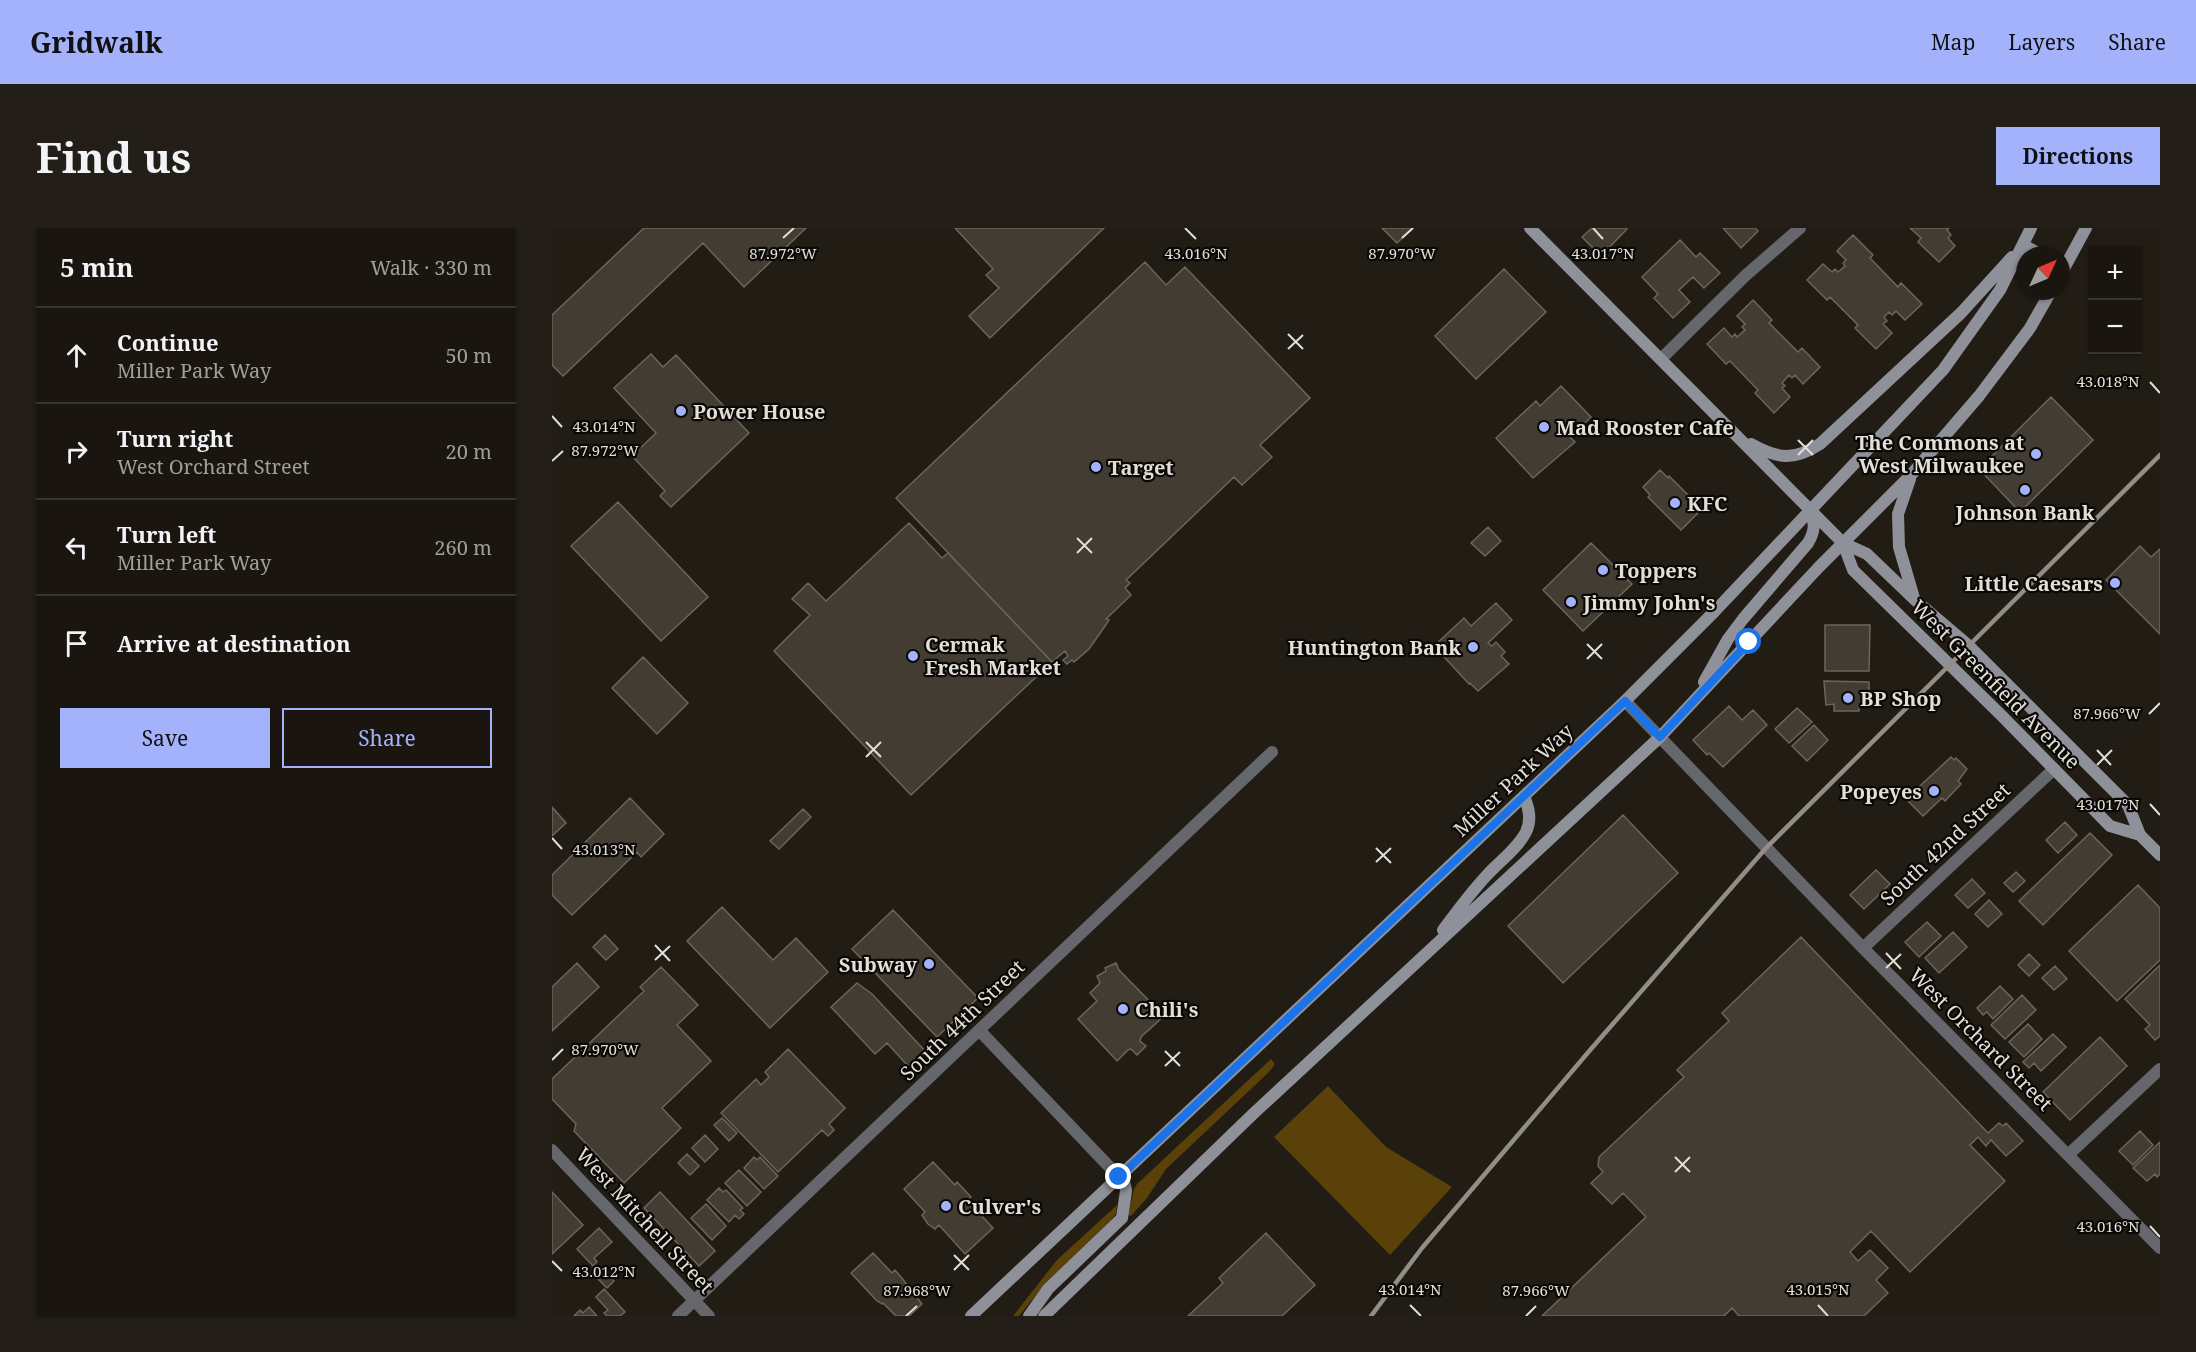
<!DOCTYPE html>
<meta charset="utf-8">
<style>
body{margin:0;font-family:"Noto Serif",serif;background:#231f18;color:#f1f3f6}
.controls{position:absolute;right:18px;top:18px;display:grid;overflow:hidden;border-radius:0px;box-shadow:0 2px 4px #0004}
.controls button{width:54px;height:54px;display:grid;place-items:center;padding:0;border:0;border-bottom:2px solid #38352f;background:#1a160f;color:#f1f3f6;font:30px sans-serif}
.compass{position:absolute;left:1464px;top:18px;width:54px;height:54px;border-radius:50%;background:#1a160f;box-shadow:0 2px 4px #0004;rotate:46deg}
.stop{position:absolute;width:18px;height:18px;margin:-14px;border:4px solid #1a73e8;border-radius:50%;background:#fff}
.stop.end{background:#1a73e8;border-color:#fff;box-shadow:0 2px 6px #0008}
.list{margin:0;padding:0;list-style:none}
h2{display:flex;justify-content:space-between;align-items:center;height:78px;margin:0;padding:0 24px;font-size:26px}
h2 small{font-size:20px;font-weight:400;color:#9f9f9e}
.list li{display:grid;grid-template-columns:39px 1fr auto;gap:18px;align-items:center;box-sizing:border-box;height:96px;padding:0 24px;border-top:2px solid #38352f}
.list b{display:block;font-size:22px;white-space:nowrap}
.list p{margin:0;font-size:20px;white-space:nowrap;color:#9f9f9e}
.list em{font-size:20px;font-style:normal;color:#9f9f9e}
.actions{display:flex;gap:12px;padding:18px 24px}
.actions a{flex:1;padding:14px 0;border:2px solid #a4b2fc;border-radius:0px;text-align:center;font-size:21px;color:#a4b2fc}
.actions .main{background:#a4b2fc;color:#111}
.icon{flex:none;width:33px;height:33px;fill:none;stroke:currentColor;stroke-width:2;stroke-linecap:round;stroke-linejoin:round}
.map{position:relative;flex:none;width:1608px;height:1088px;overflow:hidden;border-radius:0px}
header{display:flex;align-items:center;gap:36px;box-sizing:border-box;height:84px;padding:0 30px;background:#a4b2fc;color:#111}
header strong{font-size:28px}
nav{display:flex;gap:33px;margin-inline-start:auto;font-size:21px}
.intro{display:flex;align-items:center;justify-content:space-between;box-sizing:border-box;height:144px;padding:0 36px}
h1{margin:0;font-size:42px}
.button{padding:15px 27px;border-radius:0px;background:#a4b2fc;color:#111;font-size:21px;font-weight:700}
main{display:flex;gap:36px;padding:0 36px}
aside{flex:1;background:#1a160f;border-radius:0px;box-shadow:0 2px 4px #0004}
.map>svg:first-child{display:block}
.green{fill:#5a410a}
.building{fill:#423c32;stroke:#6c655a;stroke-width:1.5}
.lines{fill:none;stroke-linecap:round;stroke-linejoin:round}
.minor{stroke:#66676c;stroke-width:12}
.tertiary{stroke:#66676c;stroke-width:12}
.secondary{stroke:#8f919a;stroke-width:12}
.rail{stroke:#928e86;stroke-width:4.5}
.route{stroke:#1a73e8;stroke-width:8}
.ticks{fill:none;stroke:#e2ded8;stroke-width:2}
.poi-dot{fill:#a4b2fc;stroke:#0a0805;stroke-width:2}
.labels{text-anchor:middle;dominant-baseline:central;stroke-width:4.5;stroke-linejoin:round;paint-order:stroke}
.poi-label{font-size:20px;font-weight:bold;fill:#e2ded8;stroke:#0a0805;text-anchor:start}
.street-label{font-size:20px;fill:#e2ded8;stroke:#0a0805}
.ticks-label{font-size:15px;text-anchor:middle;fill:#e2ded8;stroke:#0a0805;stroke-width:4.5;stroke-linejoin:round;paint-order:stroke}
</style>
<header>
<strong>Gridwalk</strong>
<nav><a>Map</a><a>Layers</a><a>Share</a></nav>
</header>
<div class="intro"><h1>Find us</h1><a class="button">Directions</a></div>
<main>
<aside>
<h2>5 min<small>Walk · 330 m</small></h2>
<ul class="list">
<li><svg class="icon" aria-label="ahead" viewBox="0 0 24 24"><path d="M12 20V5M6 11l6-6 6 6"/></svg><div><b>Continue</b><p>Miller Park Way</p></div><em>50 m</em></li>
<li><svg class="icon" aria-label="right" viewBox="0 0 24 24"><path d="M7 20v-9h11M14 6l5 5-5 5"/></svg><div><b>Turn right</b><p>West Orchard Street</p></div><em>20 m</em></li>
<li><svg class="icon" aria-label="left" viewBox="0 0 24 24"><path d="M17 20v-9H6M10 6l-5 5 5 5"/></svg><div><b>Turn left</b><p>Miller Park Way</p></div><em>260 m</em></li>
<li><svg class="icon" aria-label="arrive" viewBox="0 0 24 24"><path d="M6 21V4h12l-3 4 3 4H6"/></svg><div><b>Arrive at destination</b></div></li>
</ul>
<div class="actions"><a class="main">Save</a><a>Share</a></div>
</aside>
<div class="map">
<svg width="1608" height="1088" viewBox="0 0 1608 1088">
<rect width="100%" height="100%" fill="#221d14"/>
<path class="green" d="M 719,831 L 723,836 L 717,844 L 614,941 L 595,970 L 579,988 L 576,987 L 582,961 L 585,956 Z
M 776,858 L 834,919 L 900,959 L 838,1027 L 722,909 Z
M 565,977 L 564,986 L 559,992 L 493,1056 L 467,1088 L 461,1088 L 505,1032 Z"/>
<path class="building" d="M 92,0 L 254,0 L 192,59 L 151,15 L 11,148 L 0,137 L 0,87 Z
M 403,0 L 552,0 L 438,110 L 417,88 L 447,60 L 434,47 L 441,41 Z
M 830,0 L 861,0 L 845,15 Z
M 1040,0 L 1074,0 L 1075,1 L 1049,28 L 1030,9 Z
M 1171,0 L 1203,0 L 1206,3 L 1189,20 Z
M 1358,0 L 1397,0 L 1395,2 L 1399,7 L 1396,10 L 1403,18 L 1387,34 L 1366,14 L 1369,10 Z
M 1301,7 L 1321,27 L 1318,30 L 1346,59 L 1349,55 L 1370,76 L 1353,92 L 1344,83 L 1340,87 L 1337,84 L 1332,89 L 1335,93 L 1331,96 L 1340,105 L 1324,121 L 1303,100 L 1306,97 L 1278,69 L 1275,72 L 1255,52 L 1271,36 L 1280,44 L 1283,41 L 1286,44 L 1293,38 L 1291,35 L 1294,32 L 1285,23 Z
M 1128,12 L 1144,29 L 1148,25 L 1168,45 L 1152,60 L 1141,49 L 1127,62 L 1138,74 L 1121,90 L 1102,70 L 1106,66 L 1090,49 Z
M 593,34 L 614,57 L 633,39 L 758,170 L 708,217 L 720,229 L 690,257 L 682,249 L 574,352 L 578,355 L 573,360 L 579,367 L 554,391 L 557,392 L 553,398 L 537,421 L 522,434 L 520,432 L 515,436 L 511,432 L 516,428 L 513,423 L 500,434 L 344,270 Z
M 952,41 L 994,84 L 924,151 L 883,108 Z
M 1201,72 L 1220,92 L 1217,95 L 1246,124 L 1250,120 L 1268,139 L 1251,156 L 1243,147 L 1240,150 L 1237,147 L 1230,155 L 1233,158 L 1230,160 L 1238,169 L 1222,185 L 1203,165 L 1206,162 L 1178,133 L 1174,136 L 1155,116 L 1172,100 L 1180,109 L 1183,106 L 1185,109 L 1193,102 L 1190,99 L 1193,96 L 1185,88 Z
M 99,126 L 111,139 L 124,127 L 197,205 L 119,279 L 108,268 L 113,263 L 80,228 L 104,205 L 62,160 Z
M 1009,158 L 1039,189 L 1018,209 L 1023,214 L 981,250 L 944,210 L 984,173 L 988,178 Z
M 1499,169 L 1541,212 L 1468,284 L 1427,241 Z
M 1108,242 L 1116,250 L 1117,248 L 1150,281 L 1129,302 L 1096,269 L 1098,267 L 1091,259 Z
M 66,274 L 156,369 L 109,413 L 19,318 Z
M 357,295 L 390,330 L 396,325 L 500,434 L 359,567 L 222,423 L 258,387 L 240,371 L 256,355 L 274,373 Z
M 936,299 L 949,313 L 933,328 L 919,315 Z
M 1039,315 L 1080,356 L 1031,403 L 991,362 Z
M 1588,318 L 1599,329 L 1608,321 L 1608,406 L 1554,352 Z
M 944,375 L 960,392 L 936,415 L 940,418 L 944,414 L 953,424 L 949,428 L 957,436 L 926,463 L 918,455 L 917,456 L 882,418 L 912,390 L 919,398 Z
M 1273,397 L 1318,397 L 1317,443 L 1273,443 Z
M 91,429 L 136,475 L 105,506 L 60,460 Z
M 1272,453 L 1317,454 L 1317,477 L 1307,477 L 1307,483 L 1282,483 L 1282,476 L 1274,477 Z
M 1177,478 L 1190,492 L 1201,482 L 1215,497 L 1171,539 L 1157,525 L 1155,527 L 1141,512 Z
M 1245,480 L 1260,494 L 1237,515 L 1223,501 Z
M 1262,497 L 1276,512 L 1255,533 L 1240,518 Z
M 1399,529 L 1402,532 L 1404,530 L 1415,541 L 1406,553 L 1409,556 L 1393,573 L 1390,570 L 1371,588 L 1354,571 Z
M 78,570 L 112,606 L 89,629 L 85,624 L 20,687 L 0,667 L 0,647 Z
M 0,579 L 14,595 L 0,608 Z
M 251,581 L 259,589 L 227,621 L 218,613 Z
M 1071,587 L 1126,645 L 1011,755 L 956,698 Z
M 1513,594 L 1525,607 L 1506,625 L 1494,612 Z
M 1538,605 L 1560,627 L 1491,697 L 1467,673 Z
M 1324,642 L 1338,656 L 1312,681 L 1298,667 Z
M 1464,644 L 1473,653 L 1461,664 L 1452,655 Z
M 1420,651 L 1433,665 L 1416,680 L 1403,667 Z
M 1586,657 L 1608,680 L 1608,732 L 1565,773 L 1517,723 Z
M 1437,672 L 1450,686 L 1436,699 L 1423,686 Z
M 170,679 L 221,732 L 244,710 L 276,744 L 218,800 L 135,713 Z
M 341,682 L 426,770 L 385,809 L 300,721 Z
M 1375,694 L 1389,708 L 1367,729 L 1353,714 Z
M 1401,704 L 1415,719 L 1387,745 L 1373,730 Z
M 53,707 L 66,721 L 54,732 L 41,719 Z
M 1249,709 L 1436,905 L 1447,895 L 1451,898 L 1454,895 L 1471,913 L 1454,928 L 1439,912 L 1434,918 L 1426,909 L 1418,917 L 1453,953 L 1358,1044 L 1319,1003 L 1298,1024 L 1306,1033 L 1318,1022 L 1336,1040 L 1324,1052 L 1336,1065 L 1312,1088 L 1187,1088 L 1180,1080 L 1172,1088 L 990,1088 L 1094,989 L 1071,965 L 1060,976 L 1039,955 L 1051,944 L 1046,938 L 1047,929 L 1132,849 L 1125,842 L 1177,793 L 1170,785 Z
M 1477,726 L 1488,737 L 1477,748 L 1466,737 Z
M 25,735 L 47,759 L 0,803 L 0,759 Z
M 564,735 L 567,742 L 612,788 L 589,809 L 588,813 L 594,818 L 585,827 L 579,821 L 576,822 L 565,833 L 526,791 L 545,773 L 538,765 L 548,755 L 545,748 L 554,743 L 553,740 Z
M 1608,737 L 1608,808 L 1603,812 L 1593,801 L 1598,797 L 1573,771 Z
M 1503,738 L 1515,751 L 1502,762 L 1490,750 Z
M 109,739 L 146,777 L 125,797 L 159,833 L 110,880 L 129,900 L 72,955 L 22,903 L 24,896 L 0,871 L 0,851 L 92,763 L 88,759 Z
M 305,755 L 320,766 L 374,824 L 357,839 L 335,815 L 323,826 L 279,779 Z
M 1448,758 L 1461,771 L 1441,791 L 1435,784 L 1431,787 L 1425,780 Z
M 1470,767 L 1484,782 L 1453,811 L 1439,797 Z
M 1476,796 L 1490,811 L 1472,829 L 1457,814 Z
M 1501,806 L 1514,819 L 1489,843 L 1482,835 L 1477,840 L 1471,834 Z
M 1548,809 L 1575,838 L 1518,892 L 1491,864 Z
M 236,821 L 293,880 L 277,896 L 282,902 L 276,908 L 270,902 L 226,944 L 169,885 L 204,851 L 209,857 L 217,849 L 213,844 Z
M 170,890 L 185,905 L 177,913 L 162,897 Z
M 1588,903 L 1601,917 L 1581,937 L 1567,923 Z
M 153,907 L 166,921 L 153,934 L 140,920 Z
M 1608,914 L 1608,946 L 1605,949 L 1603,946 L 1595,953 L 1581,940 Z
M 135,926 L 147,938 L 138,947 L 126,935 Z
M 202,929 L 205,932 L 208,929 L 226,948 L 212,961 L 192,940 Z
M 381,934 L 403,957 L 405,954 L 419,969 L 415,972 L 441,1000 L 413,1026 L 387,997 L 383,1001 L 376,996 L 370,987 L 373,984 L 352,961 Z
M 187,942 L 209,964 L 195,978 L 173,955 Z
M 167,960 L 171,964 L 174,962 L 191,980 L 188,982 L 192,986 L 187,991 L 183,987 L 177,994 L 155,972 Z
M 0,964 L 31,997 L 0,1026 Z
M 108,964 L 163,1023 L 147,1038 L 92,980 Z
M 154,976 L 174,998 L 160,1012 L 139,990 Z
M 47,1000 L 60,1014 L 42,1030 L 45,1034 L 41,1038 L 25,1021 Z
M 714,1005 L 763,1057 L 730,1088 L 636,1088 L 671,1055 L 667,1050 Z
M 321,1025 L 340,1045 L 343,1042 L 349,1049 L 370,1076 L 357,1088 L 344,1088 L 331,1075 L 330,1076 L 324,1072 L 299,1045 Z
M 49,1040 L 62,1053 L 55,1060 L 42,1047 Z
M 52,1061 L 73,1084 L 68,1088 L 55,1088 L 52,1085 L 56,1082 L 44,1069 Z
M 37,1079 L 45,1088 L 22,1088 L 28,1082 L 31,1085 Z"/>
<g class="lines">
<path class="minor" d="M 1109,131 L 1193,48 L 1248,0
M 1073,473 L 1311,720 L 1608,1020
M 1311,720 L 1502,541
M 427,802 L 567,949
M 1516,927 L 1608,841
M 126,1088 L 720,524"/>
<path class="tertiary" d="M 0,922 L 157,1088"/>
<path class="secondary" d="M 978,0 L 1291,315 L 1315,326 L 1362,371 L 1416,417 L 1576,577 L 1588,607 L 1608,627
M 1471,17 L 1490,27
M 1509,46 L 1534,0
M 1199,216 C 1226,231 1242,233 1268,216 L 1409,85 L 1460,29
M 1358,251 L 1346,286 L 1347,319 L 1362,370
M 1291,315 L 1301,342 L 1450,488 L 1558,598 L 1588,607
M 1152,454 L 1176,411 L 1191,391 L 1256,315 C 1263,303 1263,296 1259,284
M 891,702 C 905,683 919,664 936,646 C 948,633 965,621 974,604 C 980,592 977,580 972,568
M 419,1088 L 1073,473 L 1163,383 L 1391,142 L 1448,62 L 1479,0
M 477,1088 L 496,1061 L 570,990 L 574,963 L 573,957 L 567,949
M 492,1088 L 701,886 L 1108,509 L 1267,339 L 1359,247 L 1427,168 L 1478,100 L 1499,63"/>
<path class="rail" d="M 819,1088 L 870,1020 L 1039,821 L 1214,620 L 1608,227"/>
</g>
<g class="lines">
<path class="route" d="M 567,949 L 1073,473 L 1108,509 L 1197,414"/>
</g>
<path class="ticks" d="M 633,0 L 644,11M 1041,0 L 1051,11M 231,10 L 242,0M 850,10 L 861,0M 736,106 L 751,121M 736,121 L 751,107M 1598,154 L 1608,165M 0,188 L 10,199M 1246,212 L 1261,227M 1246,227 L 1261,212M 0,233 L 11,223M 525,310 L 540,325M 525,325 L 540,310M 1035,416 L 1050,431M 1035,431 L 1050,416M 1597,486 L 1608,475M 314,514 L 329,529M 1545,522 L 1559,537M 314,529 L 329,514M 1545,537 L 1560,522M 1598,576 L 1608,587M 0,610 L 10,621M 824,620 L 839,635M 824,634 L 839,620M 103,717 L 118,733M 1334,725 L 1349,741M 103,732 L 118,718M 1334,740 L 1349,726M 613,823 L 628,838M 0,832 L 11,821M 613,838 L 628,824M 1123,929 L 1138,944M 1123,944 L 1138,929M 1598,998 L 1608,1009M 402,1027 L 417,1042M 0,1033 L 10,1043M 402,1042 L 417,1027M 858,1077 L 869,1088M 1266,1077 L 1276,1088M 354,1088 L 365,1078M 974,1088 L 984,1078"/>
<g class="poi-dot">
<circle cx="129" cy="183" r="6"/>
<circle cx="992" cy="199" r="6"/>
<circle cx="1484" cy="226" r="6"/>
<circle cx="544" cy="239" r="6"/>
<circle cx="1473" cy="262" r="6"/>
<circle cx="1123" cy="275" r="6"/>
<circle cx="1051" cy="342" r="6"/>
<circle cx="1563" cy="355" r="6"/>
<circle cx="1019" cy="374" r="6"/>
<circle cx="921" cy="419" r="6"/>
<circle cx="361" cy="428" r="6"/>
<circle cx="1296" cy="470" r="6"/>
<circle cx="1382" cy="563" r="6"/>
<circle cx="377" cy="736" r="6"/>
<circle cx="571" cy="781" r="6"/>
<circle cx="394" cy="978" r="6"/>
</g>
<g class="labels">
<g class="poi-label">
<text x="141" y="183">Power House</text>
<text x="1004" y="199">Mad Rooster Cafe</text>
<text x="1472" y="214" text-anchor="end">The Commons at<tspan x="1472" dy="23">West Milwaukee</tspan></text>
<text x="556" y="239">Target</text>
<text x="1135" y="275">KFC</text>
<text x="1473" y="284" text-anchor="middle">Johnson Bank</text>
<text x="1063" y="342">Toppers</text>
<text x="1551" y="355" text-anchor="end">Little Caesars</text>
<text x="1031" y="374">Jimmy John's</text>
<text x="373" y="416">Cermak<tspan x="373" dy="23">Fresh Market</tspan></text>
<text x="909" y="419" text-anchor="end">Huntington Bank</text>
<text x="1308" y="470">BP Shop</text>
<text x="1370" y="563" text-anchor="end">Popeyes</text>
<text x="365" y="736" text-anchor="end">Subway</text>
<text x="583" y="781">Chili's</text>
<text x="406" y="978">Culver's</text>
</g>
<g class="street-label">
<text transform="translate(1444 456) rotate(45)">West Greenfield Avenue</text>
<text transform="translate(961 552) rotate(-43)">Miller Park Way</text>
<text transform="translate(1393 616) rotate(-43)">South 42nd Street</text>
<text transform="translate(410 792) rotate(-44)">South 44th Street</text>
<text transform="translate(1429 811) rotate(45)">West Orchard Street</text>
<text transform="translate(93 992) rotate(47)">West Mitchell Street</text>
</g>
</g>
<g class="ticks-label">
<text x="231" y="31">87.972°W</text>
<text x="850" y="31">87.970°W</text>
<text x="644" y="31">43.016°N</text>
<text x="1051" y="31">43.017°N</text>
<text x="1556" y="159">43.018°N</text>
<text x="52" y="204">43.014°N</text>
<text x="53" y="228">87.972°W</text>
<text x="1555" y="491">87.966°W</text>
<text x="1556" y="582">43.017°N</text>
<text x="52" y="627">43.013°N</text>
<text x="53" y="827">87.970°W</text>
<text x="1556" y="1004">43.016°N</text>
<text x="52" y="1049">43.012°N</text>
<text x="858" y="1067">43.014°N</text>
<text x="1266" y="1067">43.015°N</text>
<text x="365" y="1068">87.968°W</text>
<text x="984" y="1068">87.966°W</text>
</g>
</svg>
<div class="controls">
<button>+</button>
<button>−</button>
</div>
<svg class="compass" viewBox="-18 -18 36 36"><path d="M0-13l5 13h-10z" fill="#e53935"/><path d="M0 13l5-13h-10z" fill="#9f9f9e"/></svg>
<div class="stop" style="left:1197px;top:414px"></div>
<div class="stop end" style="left:567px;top:949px"></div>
</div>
</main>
